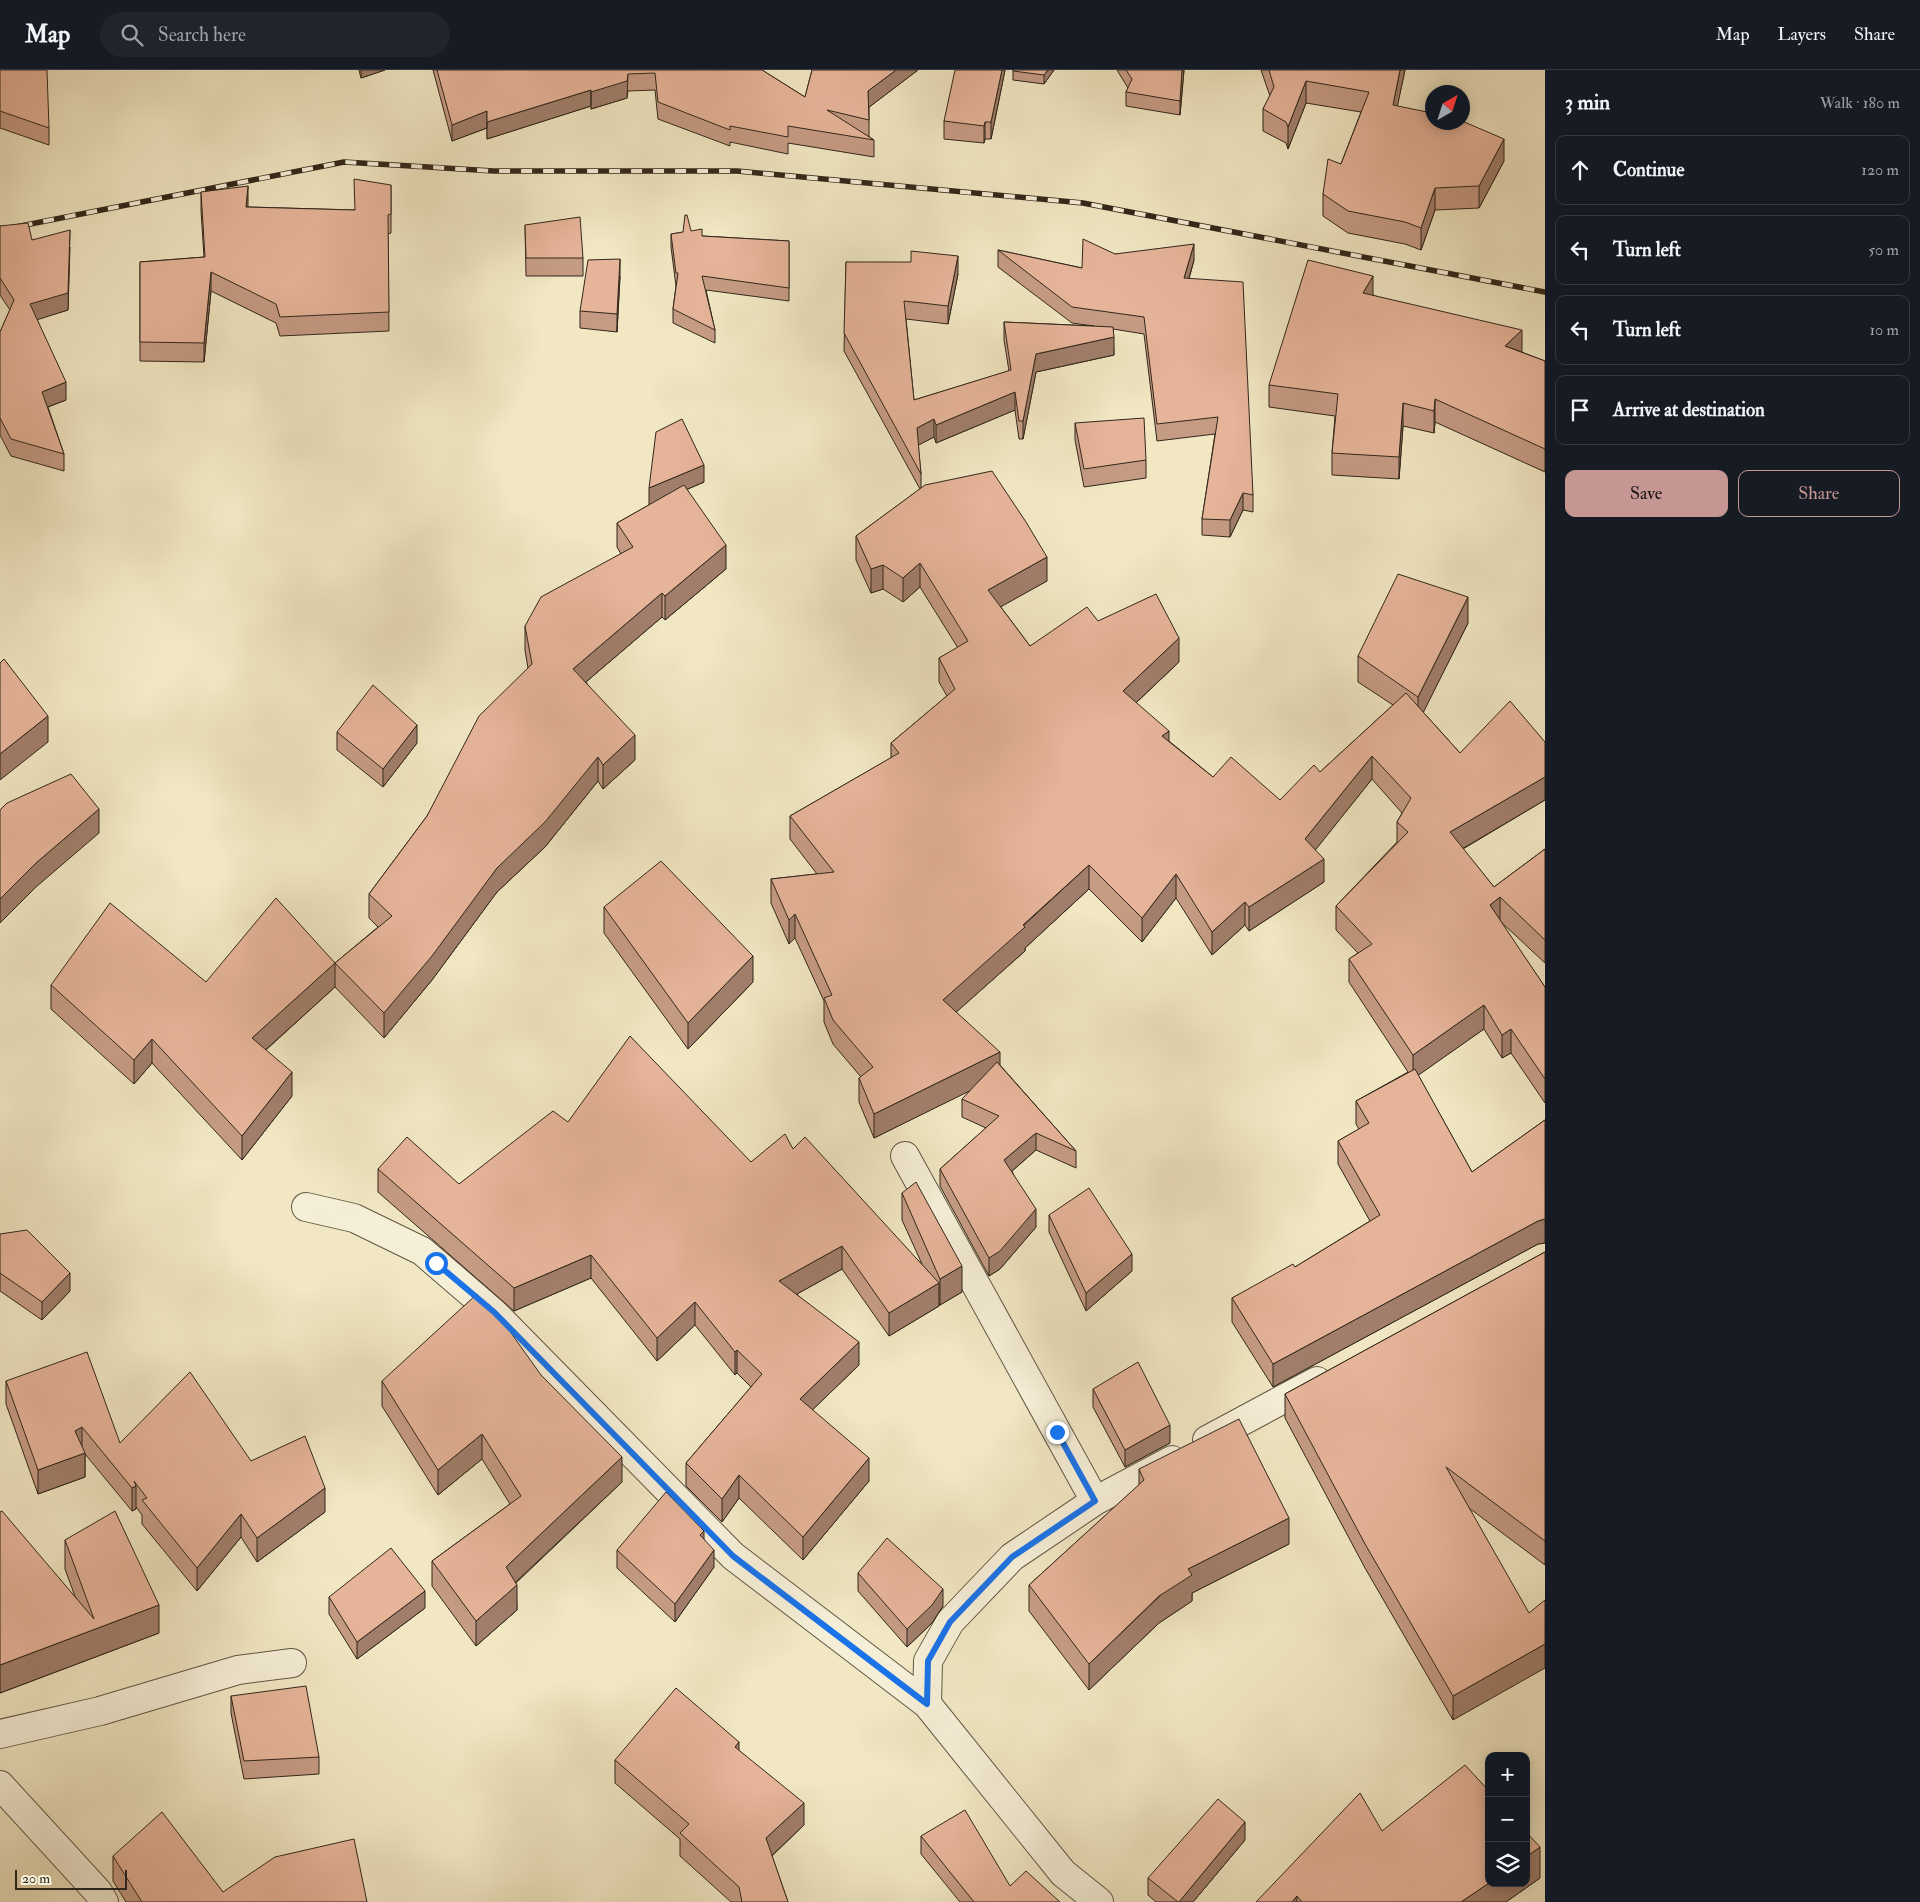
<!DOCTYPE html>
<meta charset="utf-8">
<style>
body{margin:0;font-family:"IM FELL Double Pica",serif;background:#20242c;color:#f1f3f6}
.controls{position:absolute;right:15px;bottom:15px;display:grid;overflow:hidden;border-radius:10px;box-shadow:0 2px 12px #0003}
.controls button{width:45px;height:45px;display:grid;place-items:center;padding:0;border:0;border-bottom:1px solid #363941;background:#171b24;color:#f1f3f6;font:25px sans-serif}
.compass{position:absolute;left:1425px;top:15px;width:45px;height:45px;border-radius:50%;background:#171b24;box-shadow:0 2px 12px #0003;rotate:39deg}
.scale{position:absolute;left:15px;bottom:12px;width:112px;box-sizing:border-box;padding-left:5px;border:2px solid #31271a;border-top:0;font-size:14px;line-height:18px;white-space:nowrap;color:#31271a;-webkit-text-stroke:4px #f6efd8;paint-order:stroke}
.stop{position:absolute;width:15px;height:15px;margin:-11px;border:4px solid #1a73e8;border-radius:50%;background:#fff}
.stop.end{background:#1a73e8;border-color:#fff;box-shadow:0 1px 5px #0008}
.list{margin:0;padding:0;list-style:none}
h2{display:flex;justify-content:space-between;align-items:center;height:65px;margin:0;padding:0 20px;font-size:21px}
h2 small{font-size:16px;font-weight:400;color:#9ea1a6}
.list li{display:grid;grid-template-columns:32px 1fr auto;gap:15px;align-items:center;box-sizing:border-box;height:70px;margin:0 10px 10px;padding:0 10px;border:1px solid #363941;border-radius:10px}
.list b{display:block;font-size:19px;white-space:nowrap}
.list em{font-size:16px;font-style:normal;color:#9ea1a6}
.actions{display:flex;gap:10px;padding:15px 20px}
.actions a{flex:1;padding:11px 0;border:1px solid #c59692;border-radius:10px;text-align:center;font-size:18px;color:#c59692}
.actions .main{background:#c59692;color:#111}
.icon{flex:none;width:28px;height:28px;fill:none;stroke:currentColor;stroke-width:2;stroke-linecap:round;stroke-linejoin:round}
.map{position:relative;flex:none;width:1545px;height:1832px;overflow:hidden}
header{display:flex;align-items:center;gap:30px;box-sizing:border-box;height:70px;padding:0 25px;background:#171b24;border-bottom:1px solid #363941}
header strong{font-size:24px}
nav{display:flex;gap:28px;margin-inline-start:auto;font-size:18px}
.search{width:350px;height:45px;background:#20242c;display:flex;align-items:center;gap:12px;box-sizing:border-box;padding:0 18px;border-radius:28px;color:#9ea1a6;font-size:19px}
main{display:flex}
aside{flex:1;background:#171b24}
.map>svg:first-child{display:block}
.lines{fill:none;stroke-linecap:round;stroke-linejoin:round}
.street-casing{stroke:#615744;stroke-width:30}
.street{stroke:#f6efd8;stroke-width:28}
.rail-casing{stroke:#31271a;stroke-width:5.5}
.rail{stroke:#f6efd8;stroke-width:4;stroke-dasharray:11;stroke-linecap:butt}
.wall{fill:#c69b84;stroke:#31271a}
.shaded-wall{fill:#a17e6b;stroke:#31271a}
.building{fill:#e6b499;stroke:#31271a}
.route{stroke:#1a73e8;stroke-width:6}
</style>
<header>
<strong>Map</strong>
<div class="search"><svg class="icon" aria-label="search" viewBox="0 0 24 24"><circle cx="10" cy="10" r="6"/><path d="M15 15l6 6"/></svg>Search here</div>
<nav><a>Map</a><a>Layers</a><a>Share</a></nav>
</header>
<main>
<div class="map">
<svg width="1545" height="1832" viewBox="0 0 1545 1832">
<rect width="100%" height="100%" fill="#f1e7c3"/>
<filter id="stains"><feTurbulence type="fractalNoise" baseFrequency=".004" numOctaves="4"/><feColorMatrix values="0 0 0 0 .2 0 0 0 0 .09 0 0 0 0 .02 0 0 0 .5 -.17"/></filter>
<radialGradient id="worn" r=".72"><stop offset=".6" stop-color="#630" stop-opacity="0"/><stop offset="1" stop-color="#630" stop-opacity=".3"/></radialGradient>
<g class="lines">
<defs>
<path id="street" d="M 905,1086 L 1095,1431
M 306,1137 L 354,1148 L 422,1181 L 494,1243 L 733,1486 L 927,1634
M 1207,1370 L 1317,1311
M 0,1664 L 100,1641 L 238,1600 L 292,1593
M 0,1715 L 98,1822 L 104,1832
M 1099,1832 L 1063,1803 L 927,1634 L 928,1591 L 950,1552 L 1012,1487 L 1095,1431 L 1172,1390"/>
</defs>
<use href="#street" class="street-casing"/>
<use href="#street" class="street"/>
<defs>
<path id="rail" d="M 0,160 L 344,92 L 494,101 L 737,101 L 1083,133 L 1545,222"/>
</defs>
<use href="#rail" class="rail-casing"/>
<use href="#rail" class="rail"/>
</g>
<path class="wall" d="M 0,0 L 49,58 L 49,75 L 0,58 Z
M 359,0 L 385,0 L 361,8 Z
M 433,0 L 762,0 L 805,27 L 812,0 L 918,0 L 869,37 L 869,67 L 868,66 L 874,70 L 874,87 L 788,73 L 788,84 L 730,72 L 730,76 L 658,49 L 655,20 L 628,21 L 627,28 L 591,39 L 591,36 L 487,69 L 487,58 L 452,71 Z
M 1005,0 L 991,69 L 985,69 L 984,73 L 944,69 L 944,51 Z
M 1013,0 L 1054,0 L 1044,14 L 1013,10 Z
M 1117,0 L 1184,0 L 1180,45 L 1126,36 L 1126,22 L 1128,18 Z
M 1261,0 L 1405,0 L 1397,36 L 1504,91 L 1479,138 L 1435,140 L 1421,180 L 1405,174 L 1348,163 L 1323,146 L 1323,124 L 1341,94 L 1361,42 L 1306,33 L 1288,79 L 1286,73 L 1263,61 L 1263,39 L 1270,26 Z
M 391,115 L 391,163 L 388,164 L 389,261 L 280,266 L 276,253 L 211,221 L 204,292 L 140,291 L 140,192 L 204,187 L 201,141 L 201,122 L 248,137 L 355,140 Z
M 525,155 L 583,188 L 583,206 L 526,206 Z
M 0,156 L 32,170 L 70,177 L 68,240 L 37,249 L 66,330 L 48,337 L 64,384 L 64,401 L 11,386 L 0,365 L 0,262 L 10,240 L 0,225 Z
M 691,161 L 702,166 L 789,171 L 789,231 L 706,220 L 715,260 L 715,273 L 673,253 L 673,239 L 676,216 L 671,177 L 671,164 Z
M 998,180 L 1082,198 L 1115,184 L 1194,190 L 1189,209 L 1253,425 L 1253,442 L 1243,440 L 1230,467 L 1202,465 L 1202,449 L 1215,364 L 1157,371 L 1144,264 L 1113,259 L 1114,285 L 1036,302 L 1023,369 L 1019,369 L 1015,340 L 936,373 L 934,367 L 918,375 L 921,404 L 921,418 L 1047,511 L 1000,536 L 1030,576 L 1098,551 L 1179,592 L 1136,633 L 1169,671 L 1213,707 L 1280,730 L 1320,702 L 1393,635 L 1358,612 L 1358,586 L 1468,553 L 1423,642 L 1460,683 L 1545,672 L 1545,730 L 1463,779 L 1494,817 L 1545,779 L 1545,893 L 1500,851 L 1545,917 L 1545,1033 L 1511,983 L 1502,988 L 1484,959 L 1418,1005 L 1472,1102 L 1545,1050 L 1545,1173 L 1538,1174 L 1273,1317 L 1232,1252 L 1232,1228 L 1295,1197 L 1370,1151 L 1338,1094 L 1338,1071 L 1359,1059 L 1356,1054 L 1356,1031 L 1408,1002 L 1349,912 L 1349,889 L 1358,883 L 1336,860 L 1336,836 L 1397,772 L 1397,752 L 1402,743 L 1372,709 L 1315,780 L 1324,812 L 1249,861 L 1245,855 L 1212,885 L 1176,828 L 1142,872 L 1089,819 L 1025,878 L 1025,881 L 956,942 L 1000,995 L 1076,1081 L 1076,1098 L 1036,1080 L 1012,1101 L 1036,1157 L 1000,1199 L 989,1206 L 940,1116 L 940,1099 L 986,1058 L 962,1047 L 962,1029 L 972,1019 L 874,1068 L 859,1032 L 859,1008 L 861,1007 L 833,974 L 824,952 L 824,931 L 795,868 L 789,874 L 771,833 L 771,809 L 817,804 L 790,769 L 790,746 L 891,688 L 891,673 L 947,626 L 939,612 L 939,588 L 958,578 L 920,517 L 903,532 L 883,519 L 871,523 L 856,490 L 856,466 L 920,419 L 844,281 L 846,192 L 958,204 L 948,254 L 906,249 L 914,330 L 1009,301 L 1004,270 L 1004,252 L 1094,256 L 1072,253 L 998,197 Z
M 620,206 L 617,262 L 580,258 L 580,241 Z
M 1373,225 L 1545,291 L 1545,402 L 1435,352 L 1434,363 L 1403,356 L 1399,409 L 1332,405 L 1332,383 L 1335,346 L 1269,337 L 1269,315 Z
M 1075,353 L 1146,390 L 1146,408 L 1084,417 L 1075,370 Z
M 704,412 L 687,419 L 726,499 L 665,550 L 662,547 L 586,612 L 635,690 L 603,719 L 598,711 L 545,777 L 497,822 L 432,910 L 384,968 L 335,917 L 266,980 L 292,1026 L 242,1090 L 152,993 L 134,1014 L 51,939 L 51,915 L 206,912 L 335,893 L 378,857 L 369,848 L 369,824 L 427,746 L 528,598 L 525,580 L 525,556 L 621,484 L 617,477 L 617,453 L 649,435 Z
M 337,662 L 417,673 L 383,717 L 337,680 Z
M 604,837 L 753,912 L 688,979 L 604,863 Z
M 568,1052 L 751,1092 L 793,1079 L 922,1194 L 902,1150 L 902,1123 L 962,1222 L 940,1235 L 939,1233 L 939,1236 L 889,1266 L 842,1199 L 797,1224 L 859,1295 L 812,1340 L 869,1411 L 803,1490 L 739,1428 L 722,1452 L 686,1416 L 686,1393 L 751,1317 L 737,1303 L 735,1305 L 695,1255 L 657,1291 L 591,1208 L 514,1241 L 378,1122 L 378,1099 L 459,1114 Z
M 1049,1145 L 1132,1201 L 1086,1241 L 1049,1162 Z
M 0,1164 L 70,1221 L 42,1250 L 0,1221 Z
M 1545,1182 L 1545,1495 L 1469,1438 L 1453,1650 L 1365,1498 L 1285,1348 L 1285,1324 Z
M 541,1305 L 622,1412 L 516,1513 L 517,1540 L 476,1576 L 432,1516 L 432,1491 L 510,1434 L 482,1389 L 438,1425 L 382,1336 L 382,1311 Z
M 6,1311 L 120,1373 L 251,1391 L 325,1442 L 257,1492 L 241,1467 L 197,1521 L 142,1454 L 142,1445 L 136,1437 L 136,1439 L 132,1441 L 85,1384 L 85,1407 L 38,1424 L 6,1334 Z
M 1093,1319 L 1170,1373 L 1125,1397 L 1093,1337 Z
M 1139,1399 L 1289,1474 L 1192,1523 L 1192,1531 L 1159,1553 L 1089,1620 L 1029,1541 L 1029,1515 L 1139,1415 Z
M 0,1442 L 76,1529 L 65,1499 L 65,1470 L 159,1563 L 0,1623 Z
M 704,1469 L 714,1497 L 675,1552 L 617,1498 L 617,1480 Z
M 858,1503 L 943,1536 L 932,1553 L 907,1577 L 858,1521 Z
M 329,1527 L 425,1538 L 357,1589 L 329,1544 Z
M 231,1626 L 319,1687 L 319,1704 L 244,1709 L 231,1643 Z
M 739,1680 L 804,1755 L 772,1786 L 788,1832 L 731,1832 L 680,1786 L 680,1769 L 615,1713 L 615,1690 Z
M 1382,1761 L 1540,1808 L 1506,1832 L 1256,1832 Z
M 921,1766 L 1010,1816 L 1060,1832 L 960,1832 L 921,1784 Z
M 1245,1770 L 1193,1832 L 1156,1832 L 1148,1825 L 1148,1808 Z
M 113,1786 L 223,1822 L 367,1832 L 126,1832 L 113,1811 Z"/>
<path class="shaded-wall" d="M 361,0 L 385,0 L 361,8 Z
M 896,0 L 918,0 L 868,38 L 868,21 Z
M 1002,0 L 1005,0 L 991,69 L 991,52 Z
M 1048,0 L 1054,0 L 1044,14 L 1044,5 Z
M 1182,0 L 1184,0 L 1180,45 L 1180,31 Z
M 1400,0 L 1405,0 L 1393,57 L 1393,35 Z
M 628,4 L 627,28 L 591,39 L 591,22 Z
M 1306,11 L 1306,33 L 1288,79 L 1288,57 Z
M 591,20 L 591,36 L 487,69 L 487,52 Z
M 487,41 L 487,58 L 452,71 L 452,55 Z
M 985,52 L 985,69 L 984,73 L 984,56 Z
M 1504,69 L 1504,91 L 1479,138 L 1479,116 Z
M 248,116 L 248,135 L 246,155 L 246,137 Z
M 1435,118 L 1435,140 L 1421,180 L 1421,158 Z
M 70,160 L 68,240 L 30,252 L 30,234 Z
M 1194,174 L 1194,190 L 1184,225 L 1184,208 Z
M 958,186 L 958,204 L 948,254 L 948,236 Z
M 620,189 L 620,206 L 617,262 L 617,244 Z
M 211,202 L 211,221 L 204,292 L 204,273 Z
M 1373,206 L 1373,228 L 1363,223 Z
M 1522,260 L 1522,282 L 1505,276 Z
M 1114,267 L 1114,285 L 1036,302 L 1023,369 L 1023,351 L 1036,284 Z
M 66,312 L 66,330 L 42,339 L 42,322 Z
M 1015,322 L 1015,340 L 936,373 L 936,355 Z
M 1435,329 L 1435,352 L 1434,363 L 1434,341 Z
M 1403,333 L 1403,356 L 1399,409 L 1399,387 Z
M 934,349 L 934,367 L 917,376 L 917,358 Z
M 704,395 L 704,412 L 649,436 L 649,418 Z
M 1243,423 L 1243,440 L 1230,467 L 1230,450 Z
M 726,475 L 726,499 L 665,550 L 665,526 Z
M 1047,487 L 1047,511 L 988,544 L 988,520 Z
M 920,493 L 920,517 L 903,532 L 903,508 Z
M 883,495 L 883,519 L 871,523 L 871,499 Z
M 662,523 L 662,547 L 573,623 L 573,599 Z
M 1468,527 L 1468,553 L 1418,653 L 1418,627 Z
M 1179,568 L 1179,592 L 1123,645 L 1123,621 Z
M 48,646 L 48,672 L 0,710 L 0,684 Z
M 417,655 L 417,673 L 383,717 L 383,699 Z
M 1169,661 L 1169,684 L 1162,666 Z
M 635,665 L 635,690 L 603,719 L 603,695 Z
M 1372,686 L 1372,709 L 1305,793 L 1305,769 Z
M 598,687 L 598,711 L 545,777 L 497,822 L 432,910 L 384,968 L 384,943 L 497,798 Z
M 1545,707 L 1545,730 L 1450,786 L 1450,762 Z
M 99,739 L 99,763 L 36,817 L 0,853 L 0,829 L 36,793 Z
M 1324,789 L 1324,812 L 1249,861 L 1249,837 Z
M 1089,795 L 1089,819 L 1025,878 L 1025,881 L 943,954 L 943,930 Z
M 1176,804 L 1176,828 L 1142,872 L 1142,848 Z
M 1500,827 L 1500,851 L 1490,835 Z
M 1245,832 L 1245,855 L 1212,885 L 1212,862 Z
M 795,844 L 795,868 L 789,874 L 789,850 Z
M 753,886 L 753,912 L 688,979 L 688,953 Z
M 335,893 L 335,917 L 252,992 L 252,968 Z
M 1484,935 L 1484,959 L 1413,1009 L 1413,985 Z
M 1511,959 L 1511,983 L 1502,988 L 1502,965 Z
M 152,969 L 152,993 L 134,1014 L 134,990 Z
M 1000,982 L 1000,1006 L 874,1068 L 874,1044 Z
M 292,1002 L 292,1026 L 242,1090 L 242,1066 Z
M 1036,1063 L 1036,1080 L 1004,1108 L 1004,1090 Z
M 1036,1139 L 1036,1157 L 1000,1199 L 989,1206 L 989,1188 Z
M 1545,1149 L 1545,1173 L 1538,1174 L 1273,1317 L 1273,1294 L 1538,1151 Z
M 842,1176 L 842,1199 L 779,1234 L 779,1211 Z
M 1132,1184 L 1132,1201 L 1086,1241 L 1086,1223 Z
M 591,1185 L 591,1208 L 514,1241 L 514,1218 Z
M 962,1196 L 962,1222 L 940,1235 L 940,1209 Z
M 70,1203 L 70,1221 L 42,1250 L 42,1232 Z
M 939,1213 L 939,1236 L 889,1266 L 889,1243 Z
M 695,1232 L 695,1255 L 657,1291 L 657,1268 Z
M 859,1272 L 859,1295 L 800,1352 L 800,1329 Z
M 737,1280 L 737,1303 L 735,1305 L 735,1282 Z
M 1170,1355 L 1170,1373 L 1125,1397 L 1125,1380 Z
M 82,1357 L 82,1380 L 75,1361 Z
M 482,1364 L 482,1389 L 438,1425 L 438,1400 Z
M 85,1383 L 85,1407 L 38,1424 L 38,1400 Z
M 622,1387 L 622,1412 L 506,1521 L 506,1497 Z
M 869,1388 L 869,1411 L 803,1490 L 803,1467 Z
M 739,1405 L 739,1428 L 722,1452 L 722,1429 Z
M 136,1416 L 136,1439 L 132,1441 L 132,1418 Z
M 325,1418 L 325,1442 L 257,1492 L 257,1468 Z
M 241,1444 L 241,1467 L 197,1521 L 197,1498 Z
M 1289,1448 L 1289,1474 L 1192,1523 L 1192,1531 L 1159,1553 L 1089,1620 L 1089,1594 L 1188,1499 Z
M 704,1461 L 704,1478 L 700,1465 Z
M 714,1480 L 714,1497 L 675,1552 L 675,1534 Z
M 517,1515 L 517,1540 L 476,1576 L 476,1551 Z
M 943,1519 L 943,1536 L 932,1553 L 907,1577 L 907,1559 Z
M 425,1521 L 425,1538 L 357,1589 L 357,1572 Z
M 159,1535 L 159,1563 L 0,1623 L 0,1595 Z
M 1545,1574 L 1545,1598 L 1453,1650 L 1453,1626 Z
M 739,1672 L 739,1695 L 735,1677 Z
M 804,1733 L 804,1755 L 766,1791 L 766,1768 Z
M 1245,1752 L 1245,1770 L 1193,1832 L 1179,1832 Z
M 1540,1777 L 1540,1808 L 1506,1832 L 1461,1832 L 1489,1813 L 1526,1813 L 1526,1787 Z
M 1297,1826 L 1297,1832 L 1292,1832 Z"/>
<path class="building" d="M 0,0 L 47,0 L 49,58 L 0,41 Z
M 437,0 L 762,0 L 805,27 L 812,0 L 896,0 L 868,21 L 869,50 L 827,40 L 874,70 L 788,56 L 788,67 L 730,56 L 730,60 L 658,32 L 655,3 L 628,4 L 627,11 L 591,22 L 591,20 L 487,52 L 487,41 L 452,55 Z
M 955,0 L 1002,0 L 991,52 L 985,52 L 984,56 L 944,51 Z
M 1013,0 L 1048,0 L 1044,5 L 1013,1 Z
M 1126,0 L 1182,0 L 1180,31 L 1126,22 L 1132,9 Z
M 1269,0 L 1400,0 L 1393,35 L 1432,43 L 1432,52 L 1462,52 L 1462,51 L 1504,69 L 1479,116 L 1435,118 L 1421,158 L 1405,152 L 1348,141 L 1323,124 L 1328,89 L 1341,94 L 1369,22 L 1306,11 L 1288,57 L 1286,52 L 1263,39 L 1274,17 Z
M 354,109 L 391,115 L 391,144 L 388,145 L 389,242 L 280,247 L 276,234 L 211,202 L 204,273 L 140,272 L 140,192 L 205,187 L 201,122 L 248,116 L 246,137 L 355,140 Z
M 685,145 L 687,145 L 691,161 L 702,159 L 702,166 L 789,171 L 789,218 L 702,206 L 715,260 L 673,239 L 678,203 L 676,203 L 671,164 L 683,162 Z
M 580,147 L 583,188 L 526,188 L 525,155 Z
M 28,153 L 32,170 L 70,160 L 68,223 L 30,234 L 66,312 L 42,322 L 64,384 L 11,369 L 0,348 L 0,262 L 14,230 L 0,208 L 0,156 Z
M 1083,169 L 1115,184 L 1194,174 L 1184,208 L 1243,212 L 1253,425 L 1243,423 L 1230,450 L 1202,449 L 1218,347 L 1157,354 L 1144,247 L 1072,237 L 998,180 L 1082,198 Z
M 911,181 L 958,186 L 948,236 L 904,231 L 914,330 L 1011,300 L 1004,252 L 1113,257 L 1114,267 L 1036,284 L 1023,351 L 1019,351 L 1015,322 L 936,355 L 934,349 L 917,358 L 921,404 L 844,263 L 846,192 L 911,192 Z
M 620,189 L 617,244 L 580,241 L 588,190 Z
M 1308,190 L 1373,206 L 1363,223 L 1522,260 L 1505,276 L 1545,291 L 1545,379 L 1435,329 L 1434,341 L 1403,333 L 1399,387 L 1332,383 L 1338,324 L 1269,315 Z
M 1144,348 L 1146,390 L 1084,399 L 1075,353 Z
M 682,349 L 704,395 L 649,418 L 656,362 Z
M 992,401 L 1026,452 L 1047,487 L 988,520 L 1030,576 L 1087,537 L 1098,551 L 1156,524 L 1179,568 L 1123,621 L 1169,661 L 1162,666 L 1213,707 L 1231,687 L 1280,730 L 1314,695 L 1320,702 L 1406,623 L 1460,683 L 1510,631 L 1545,672 L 1545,707 L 1450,762 L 1494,817 L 1545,779 L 1545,870 L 1500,827 L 1490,835 L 1545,917 L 1545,1009 L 1511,959 L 1502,965 L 1484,935 L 1413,985 L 1349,889 L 1372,874 L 1336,836 L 1408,762 L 1397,752 L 1411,728 L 1372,686 L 1305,769 L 1324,789 L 1249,837 L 1245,832 L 1212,862 L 1176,804 L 1142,848 L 1089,795 L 1023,855 L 1025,857 L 943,930 L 1000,982 L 874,1044 L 859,1008 L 873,997 L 833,950 L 824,928 L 832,925 L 795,844 L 789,850 L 771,809 L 834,802 L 790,746 L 899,683 L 891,673 L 955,619 L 939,588 L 968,571 L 920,493 L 903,508 L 883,495 L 871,499 L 856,466 L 925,415 Z
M 684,415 L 726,475 L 665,526 L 662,523 L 573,599 L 635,665 L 603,695 L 598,687 L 545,752 L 497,798 L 432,886 L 384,943 L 335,893 L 392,846 L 369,824 L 427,746 L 479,646 L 532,594 L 525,556 L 541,527 L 633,477 L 617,453 Z
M 1398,504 L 1468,527 L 1418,627 L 1358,586 Z
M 4,589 L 48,646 L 0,684 L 0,593 Z
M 373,615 L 417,655 L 383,699 L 337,662 Z
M 71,704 L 99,739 L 36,793 L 0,829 L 0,740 L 7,733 Z
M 661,791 L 753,886 L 688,953 L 604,837 Z
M 276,828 L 335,893 L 252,968 L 292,1002 L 242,1066 L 152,969 L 134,990 L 51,915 L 110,833 L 206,912 Z
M 630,966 L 751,1092 L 785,1064 L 793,1079 L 805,1067 L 939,1213 L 889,1243 L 842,1176 L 779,1211 L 859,1272 L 800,1329 L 869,1388 L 803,1467 L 739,1405 L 722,1429 L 686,1393 L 762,1304 L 737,1280 L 735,1282 L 695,1232 L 657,1268 L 591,1185 L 514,1218 L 378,1099 L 407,1067 L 459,1114 L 553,1041 L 568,1052 Z
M 997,992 L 1076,1081 L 1036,1063 L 1004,1090 L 1036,1139 L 1000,1181 L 989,1188 L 940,1099 L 999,1046 L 962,1029 Z
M 1415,999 L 1472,1102 L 1545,1050 L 1545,1149 L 1538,1151 L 1273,1294 L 1232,1228 L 1293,1194 L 1295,1197 L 1380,1145 L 1338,1071 L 1369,1053 L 1356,1031 Z
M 916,1112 L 962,1196 L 940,1209 L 902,1123 Z
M 1089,1118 L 1132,1184 L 1086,1223 L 1049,1145 Z
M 27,1160 L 70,1203 L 42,1232 L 0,1203 L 0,1164 Z
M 1545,1182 L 1545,1471 L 1446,1397 L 1529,1543 L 1545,1530 L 1545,1574 L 1453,1626 L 1365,1474 L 1285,1324 Z
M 477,1224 L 499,1246 L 541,1305 L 622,1387 L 506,1497 L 517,1515 L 476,1551 L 432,1491 L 521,1426 L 482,1364 L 438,1400 L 382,1311 Z
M 87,1282 L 120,1373 L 190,1302 L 251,1391 L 305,1366 L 325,1418 L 257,1468 L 241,1444 L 197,1498 L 142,1430 L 147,1428 L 134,1411 L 136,1416 L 132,1418 L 82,1357 L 75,1361 L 85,1383 L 38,1400 L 6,1311 Z
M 1138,1292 L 1170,1355 L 1125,1380 L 1093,1319 Z
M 1239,1349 L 1289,1448 L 1188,1499 L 1192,1505 L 1159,1526 L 1089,1594 L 1029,1515 L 1144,1410 L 1139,1399 Z
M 666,1422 L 704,1461 L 700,1465 L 714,1480 L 675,1534 L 617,1480 Z
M 2,1441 L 94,1549 L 65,1470 L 115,1441 L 159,1535 L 0,1595 L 0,1442 Z
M 887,1468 L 943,1519 L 932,1535 L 907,1559 L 858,1503 Z
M 391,1478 L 425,1521 L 357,1572 L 329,1527 Z
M 306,1616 L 319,1687 L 244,1691 L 231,1626 Z
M 676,1618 L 739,1672 L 735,1677 L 804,1733 L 766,1768 L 788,1832 L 742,1832 L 739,1817 L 680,1763 L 689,1754 L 615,1690 Z
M 1465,1695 L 1489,1721 L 1489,1813 L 1461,1832 L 1302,1832 L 1297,1826 L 1292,1832 L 1256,1832 L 1360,1723 L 1382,1761 Z
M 1218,1729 L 1245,1752 L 1179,1832 L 1178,1832 L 1148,1808 Z
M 965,1740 L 1010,1816 L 1026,1801 L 1060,1832 L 974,1832 L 921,1766 Z
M 162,1742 L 223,1822 L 275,1787 L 354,1769 L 367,1832 L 142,1832 L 113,1786 Z
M 1526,1762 L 1540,1777 L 1526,1787 Z"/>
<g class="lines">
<path class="route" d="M 436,1193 L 494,1242 L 733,1486 L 927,1634 L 928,1591 L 950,1552 L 1012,1487 L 1095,1431 L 1057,1362"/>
</g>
<rect width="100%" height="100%" filter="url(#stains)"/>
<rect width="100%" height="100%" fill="url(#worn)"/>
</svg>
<div class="controls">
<button>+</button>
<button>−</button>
<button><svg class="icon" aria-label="layers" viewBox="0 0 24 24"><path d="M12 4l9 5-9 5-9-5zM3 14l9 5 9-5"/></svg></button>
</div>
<svg class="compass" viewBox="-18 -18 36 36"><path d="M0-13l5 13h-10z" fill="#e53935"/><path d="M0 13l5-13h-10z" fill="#9ea1a6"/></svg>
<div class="scale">20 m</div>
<div class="stop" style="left:436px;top:1193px"></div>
<div class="stop end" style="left:1057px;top:1362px"></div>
</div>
<aside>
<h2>3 min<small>Walk · 180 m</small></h2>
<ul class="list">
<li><svg class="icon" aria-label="ahead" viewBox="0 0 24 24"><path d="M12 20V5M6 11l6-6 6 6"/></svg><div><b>Continue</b></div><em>120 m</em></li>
<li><svg class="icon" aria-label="left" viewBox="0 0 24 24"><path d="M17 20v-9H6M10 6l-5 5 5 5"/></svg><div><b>Turn left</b></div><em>50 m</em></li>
<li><svg class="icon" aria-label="left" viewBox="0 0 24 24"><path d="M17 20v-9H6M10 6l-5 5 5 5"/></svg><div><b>Turn left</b></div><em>10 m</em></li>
<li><svg class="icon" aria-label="arrive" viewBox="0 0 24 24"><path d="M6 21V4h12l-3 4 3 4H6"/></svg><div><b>Arrive at destination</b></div></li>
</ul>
<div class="actions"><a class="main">Save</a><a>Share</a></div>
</aside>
</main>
